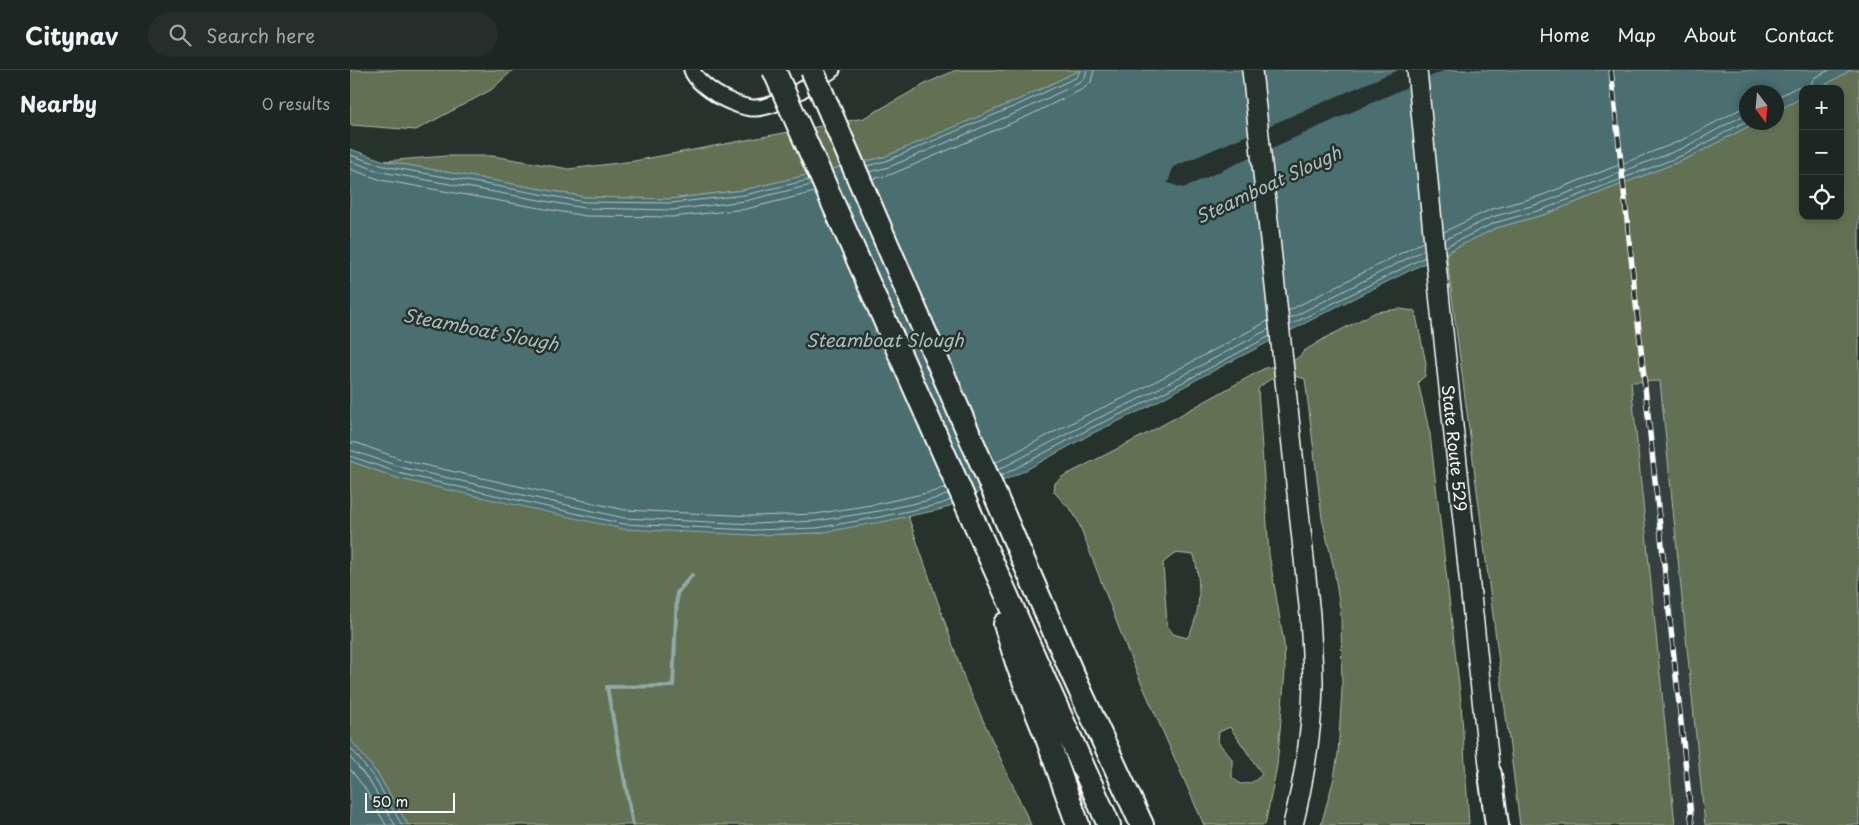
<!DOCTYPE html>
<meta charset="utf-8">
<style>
body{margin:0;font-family:"Playpen Sans",sans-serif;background:#252e2a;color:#f1f3f6}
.controls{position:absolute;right:15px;top:15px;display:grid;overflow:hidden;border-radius:10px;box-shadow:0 2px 8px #0003}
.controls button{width:45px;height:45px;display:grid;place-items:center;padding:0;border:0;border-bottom:1px solid #3a4340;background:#1c2622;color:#f1f3f6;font:25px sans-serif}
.compass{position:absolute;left:1389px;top:15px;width:45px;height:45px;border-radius:50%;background:#1c2622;box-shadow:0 2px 8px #0003;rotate:164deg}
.scale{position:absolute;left:15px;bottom:12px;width:90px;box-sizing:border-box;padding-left:5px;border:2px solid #fff;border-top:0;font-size:14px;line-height:18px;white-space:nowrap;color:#fff;-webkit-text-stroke:4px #26332d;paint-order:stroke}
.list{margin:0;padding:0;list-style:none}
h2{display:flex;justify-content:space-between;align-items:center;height:65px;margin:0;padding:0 20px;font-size:21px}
h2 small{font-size:16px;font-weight:400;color:#a0a5a5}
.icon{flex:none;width:28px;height:28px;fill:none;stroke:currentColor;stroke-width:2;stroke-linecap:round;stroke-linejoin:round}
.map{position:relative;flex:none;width:1509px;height:755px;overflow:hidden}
header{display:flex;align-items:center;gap:30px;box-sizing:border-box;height:70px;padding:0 25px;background:#1c2622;border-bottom:1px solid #3a4340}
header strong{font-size:24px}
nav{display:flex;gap:28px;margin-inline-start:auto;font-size:18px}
.search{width:350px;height:45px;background:#252e2a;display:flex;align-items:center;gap:12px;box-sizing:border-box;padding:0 18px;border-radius:28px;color:#a0a5a5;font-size:19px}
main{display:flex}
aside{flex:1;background:#1c2622}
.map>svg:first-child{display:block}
.built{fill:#344040}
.green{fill:#627152;stroke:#b0b8a8;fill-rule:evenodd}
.water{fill:#4b6e71;stroke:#93a8aa}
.pier{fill:#26332d}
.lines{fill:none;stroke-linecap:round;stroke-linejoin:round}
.shore{stroke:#b7c5c6;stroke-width:1}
.stream{stroke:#93a8aa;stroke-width:4}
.minor-casing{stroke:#fff;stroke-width:19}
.major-casing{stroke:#fff;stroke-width:22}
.highway-casing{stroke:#fff;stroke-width:26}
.minor{stroke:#26332d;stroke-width:15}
.major{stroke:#26332d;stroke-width:19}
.highway{stroke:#26332d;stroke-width:22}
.rail-casing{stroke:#fff;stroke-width:5.5}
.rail{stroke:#26332d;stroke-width:4;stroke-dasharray:11;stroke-linecap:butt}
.highway-bridge-casing{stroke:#fff;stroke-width:26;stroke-linecap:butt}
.highway-bridge{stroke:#26332d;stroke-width:22}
.labels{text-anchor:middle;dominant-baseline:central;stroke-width:5;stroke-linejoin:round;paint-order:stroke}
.street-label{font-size:16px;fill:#fff;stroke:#26332d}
.water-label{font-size:18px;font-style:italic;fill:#aebebf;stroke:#26332d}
</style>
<header>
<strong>Citynav</strong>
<div class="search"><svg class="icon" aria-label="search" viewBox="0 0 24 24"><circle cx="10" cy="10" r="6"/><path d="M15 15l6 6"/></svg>Search here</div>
<nav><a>Home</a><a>Map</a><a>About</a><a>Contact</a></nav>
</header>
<main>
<aside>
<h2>Nearby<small>0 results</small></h2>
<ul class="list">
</ul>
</aside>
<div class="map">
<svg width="1509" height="755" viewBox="0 0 1509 755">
<rect width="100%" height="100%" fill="#26332d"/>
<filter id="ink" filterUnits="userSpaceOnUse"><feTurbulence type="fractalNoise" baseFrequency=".02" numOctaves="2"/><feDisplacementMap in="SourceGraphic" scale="10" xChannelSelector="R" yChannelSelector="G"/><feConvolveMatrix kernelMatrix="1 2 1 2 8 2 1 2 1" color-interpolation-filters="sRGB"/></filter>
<g filter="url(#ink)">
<path class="built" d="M 1281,311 L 1311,311 L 1355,755 L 1325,755 Z"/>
<path class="green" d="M 0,0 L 163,0 L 141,20 L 66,60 L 0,55 Z
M 606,0 L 730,0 L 670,29 L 534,87 L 393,120 L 320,129 L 235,127 L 35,91 L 96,86 L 143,86 L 219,99 L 284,91 L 514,48 L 577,13 Z
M 1501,0 L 1509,0 L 1509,755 L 1355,755 L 1310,311 L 1281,312 L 1325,755 L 1170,755 L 1097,188 L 1097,182 L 1146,158 L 1196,144 L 1338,88 L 1405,53 L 1426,52 L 1427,41 L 1453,27 L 1453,146 L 1490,146 L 1490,19 L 1468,19 Z
M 1050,239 L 1065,241 L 1076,293 L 1075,306 L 1068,312 L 1080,364 L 1111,632 L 1119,754 L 971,755 L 984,708 L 988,684 L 992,619 L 991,545 L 984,499 L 972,448 L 956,316 L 955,309 C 935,302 922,305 908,319 L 919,484 L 934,573 L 935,601 L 927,696 L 915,755 L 854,755 L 780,587 L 728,451 L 722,441 L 704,422 L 705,413 L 712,407 L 798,363 L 915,298 L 939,294 L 950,286 L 954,281 L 977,267 L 1026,242 ZM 825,483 L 844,485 C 851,512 852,544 837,568 L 823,564 L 817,555 L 813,493 ZM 880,657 L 912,704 C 905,712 900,714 890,714 L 882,707 L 882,689 L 868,672 L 869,662 Z
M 0,391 L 50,409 L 403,465 L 468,463 L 558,446 L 616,613 L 681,755 L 58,755 L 29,706 L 0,669 Z"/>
<path class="water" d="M 730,0 L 1501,0 L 1468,19 L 1453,19 L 1453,27 L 1427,41 L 1426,22 L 1396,22 L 1396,52 L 1405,53 L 1338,88 L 1196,144 L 1146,158 L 990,235 L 855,305 L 790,341 L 743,363 L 676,400 L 593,439 L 531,452 L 468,463 L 403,465 L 273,459 L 50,409 L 0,391 L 0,79 L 35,91 L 235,127 L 320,129 L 393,120 L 534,87 L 670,29 Z
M 0,669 L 29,706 L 58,755 L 0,755 Z"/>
<path class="pier" d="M 1048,0 L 1095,0 L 833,118 L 818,113 L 823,97 Z"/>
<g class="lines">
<path class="shore" d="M 1426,28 L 1447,17 L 1459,18 L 1464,8 L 1479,0
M 0,85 L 34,96 L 235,132 L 321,133 L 394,125 L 459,110
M 0,91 L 32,102 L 234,138 L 322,140 L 395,131 L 461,115
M 517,96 L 536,91 L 672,33 L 727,7 L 730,0
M 0,99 L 31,110 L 235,146 L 322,147 L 396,139 L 465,122
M 519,102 L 539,97 L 675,39 L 731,12 L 735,7 L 737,0
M 522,109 L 542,104 L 678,46 L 733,19 L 741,12 L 744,0
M 1094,162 L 1139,140 L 1190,126 L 1330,71 L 1396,36
M 1094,170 L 1142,147 L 1192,133 L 1333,78 L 1396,44
M 1095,177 L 1144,153 L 1194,139 L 1336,84 L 1396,51
M 938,241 L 1073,172
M 939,249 L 1074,180
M 940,255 L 1075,187
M 0,373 L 7,373 L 56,391 L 275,440 L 403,446 L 465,444 L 527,434 L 586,421 L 595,417
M 0,380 L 54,398 L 274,448 L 403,454 L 466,451 L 529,441 L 589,428 L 598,424
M 0,386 L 52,404 L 273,454 L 403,460 L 467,458 L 530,447 L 591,434 L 601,430
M 645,393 L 735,346 L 782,324 L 918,251
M 648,400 L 738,353 L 785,331 L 919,259
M 651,406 L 741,358 L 788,336 L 920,266
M 0,677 L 25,709 L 52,755
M 0,687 L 20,712 L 45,755
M 0,699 L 14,717 L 36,755"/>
<path class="stream" d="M 283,755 L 257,617 L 323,616 L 327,523 L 342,505"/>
<defs>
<path id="minor" d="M 342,0 C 345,9 358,19 366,24 C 375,30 395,39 406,38 C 433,36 459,14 482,0"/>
<g id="major">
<path d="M 902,0 L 960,545 C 961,568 963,592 963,615 C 962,662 954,709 943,755"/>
<path id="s1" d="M 1067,0 L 1090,233 L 1140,704 L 1143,717"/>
</g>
<path id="highway" d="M 668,478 L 722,603 L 792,755
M 641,490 L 759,755
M 655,554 L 668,596 L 697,668 L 728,755
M 1140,704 L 1147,755"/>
</defs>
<use href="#minor" class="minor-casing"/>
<use href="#major" class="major-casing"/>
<use href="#highway" class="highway-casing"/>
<use href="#minor" class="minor"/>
<use href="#major" class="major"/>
<use href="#highway" class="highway"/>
<defs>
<path id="rail" d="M 1261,0 L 1342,755"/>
</defs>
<use href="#rail" class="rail-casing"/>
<use href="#rail" class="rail"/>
<defs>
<path id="highway-bridge" d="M 424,0 L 641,490
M 462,0 L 668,478"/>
</defs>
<use href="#highway-bridge" class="highway-bridge-casing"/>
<use href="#highway-bridge" class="highway-bridge"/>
</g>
</g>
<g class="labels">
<g class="street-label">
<text stroke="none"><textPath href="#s1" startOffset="380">State Route 529</textPath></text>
</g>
<g class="water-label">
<text transform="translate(918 114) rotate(-25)">Steamboat Slough</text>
<text transform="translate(131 259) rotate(11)">Steamboat Slough</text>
<text x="535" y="269">Steamboat Slough</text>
</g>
</g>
</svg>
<div class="controls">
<button>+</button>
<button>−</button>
<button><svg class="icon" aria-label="locate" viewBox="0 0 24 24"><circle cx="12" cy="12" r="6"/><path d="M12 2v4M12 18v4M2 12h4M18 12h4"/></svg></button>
</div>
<svg class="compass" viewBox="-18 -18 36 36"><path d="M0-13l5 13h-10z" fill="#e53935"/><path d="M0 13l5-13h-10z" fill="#a0a5a5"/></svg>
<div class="scale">50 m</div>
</div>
</main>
